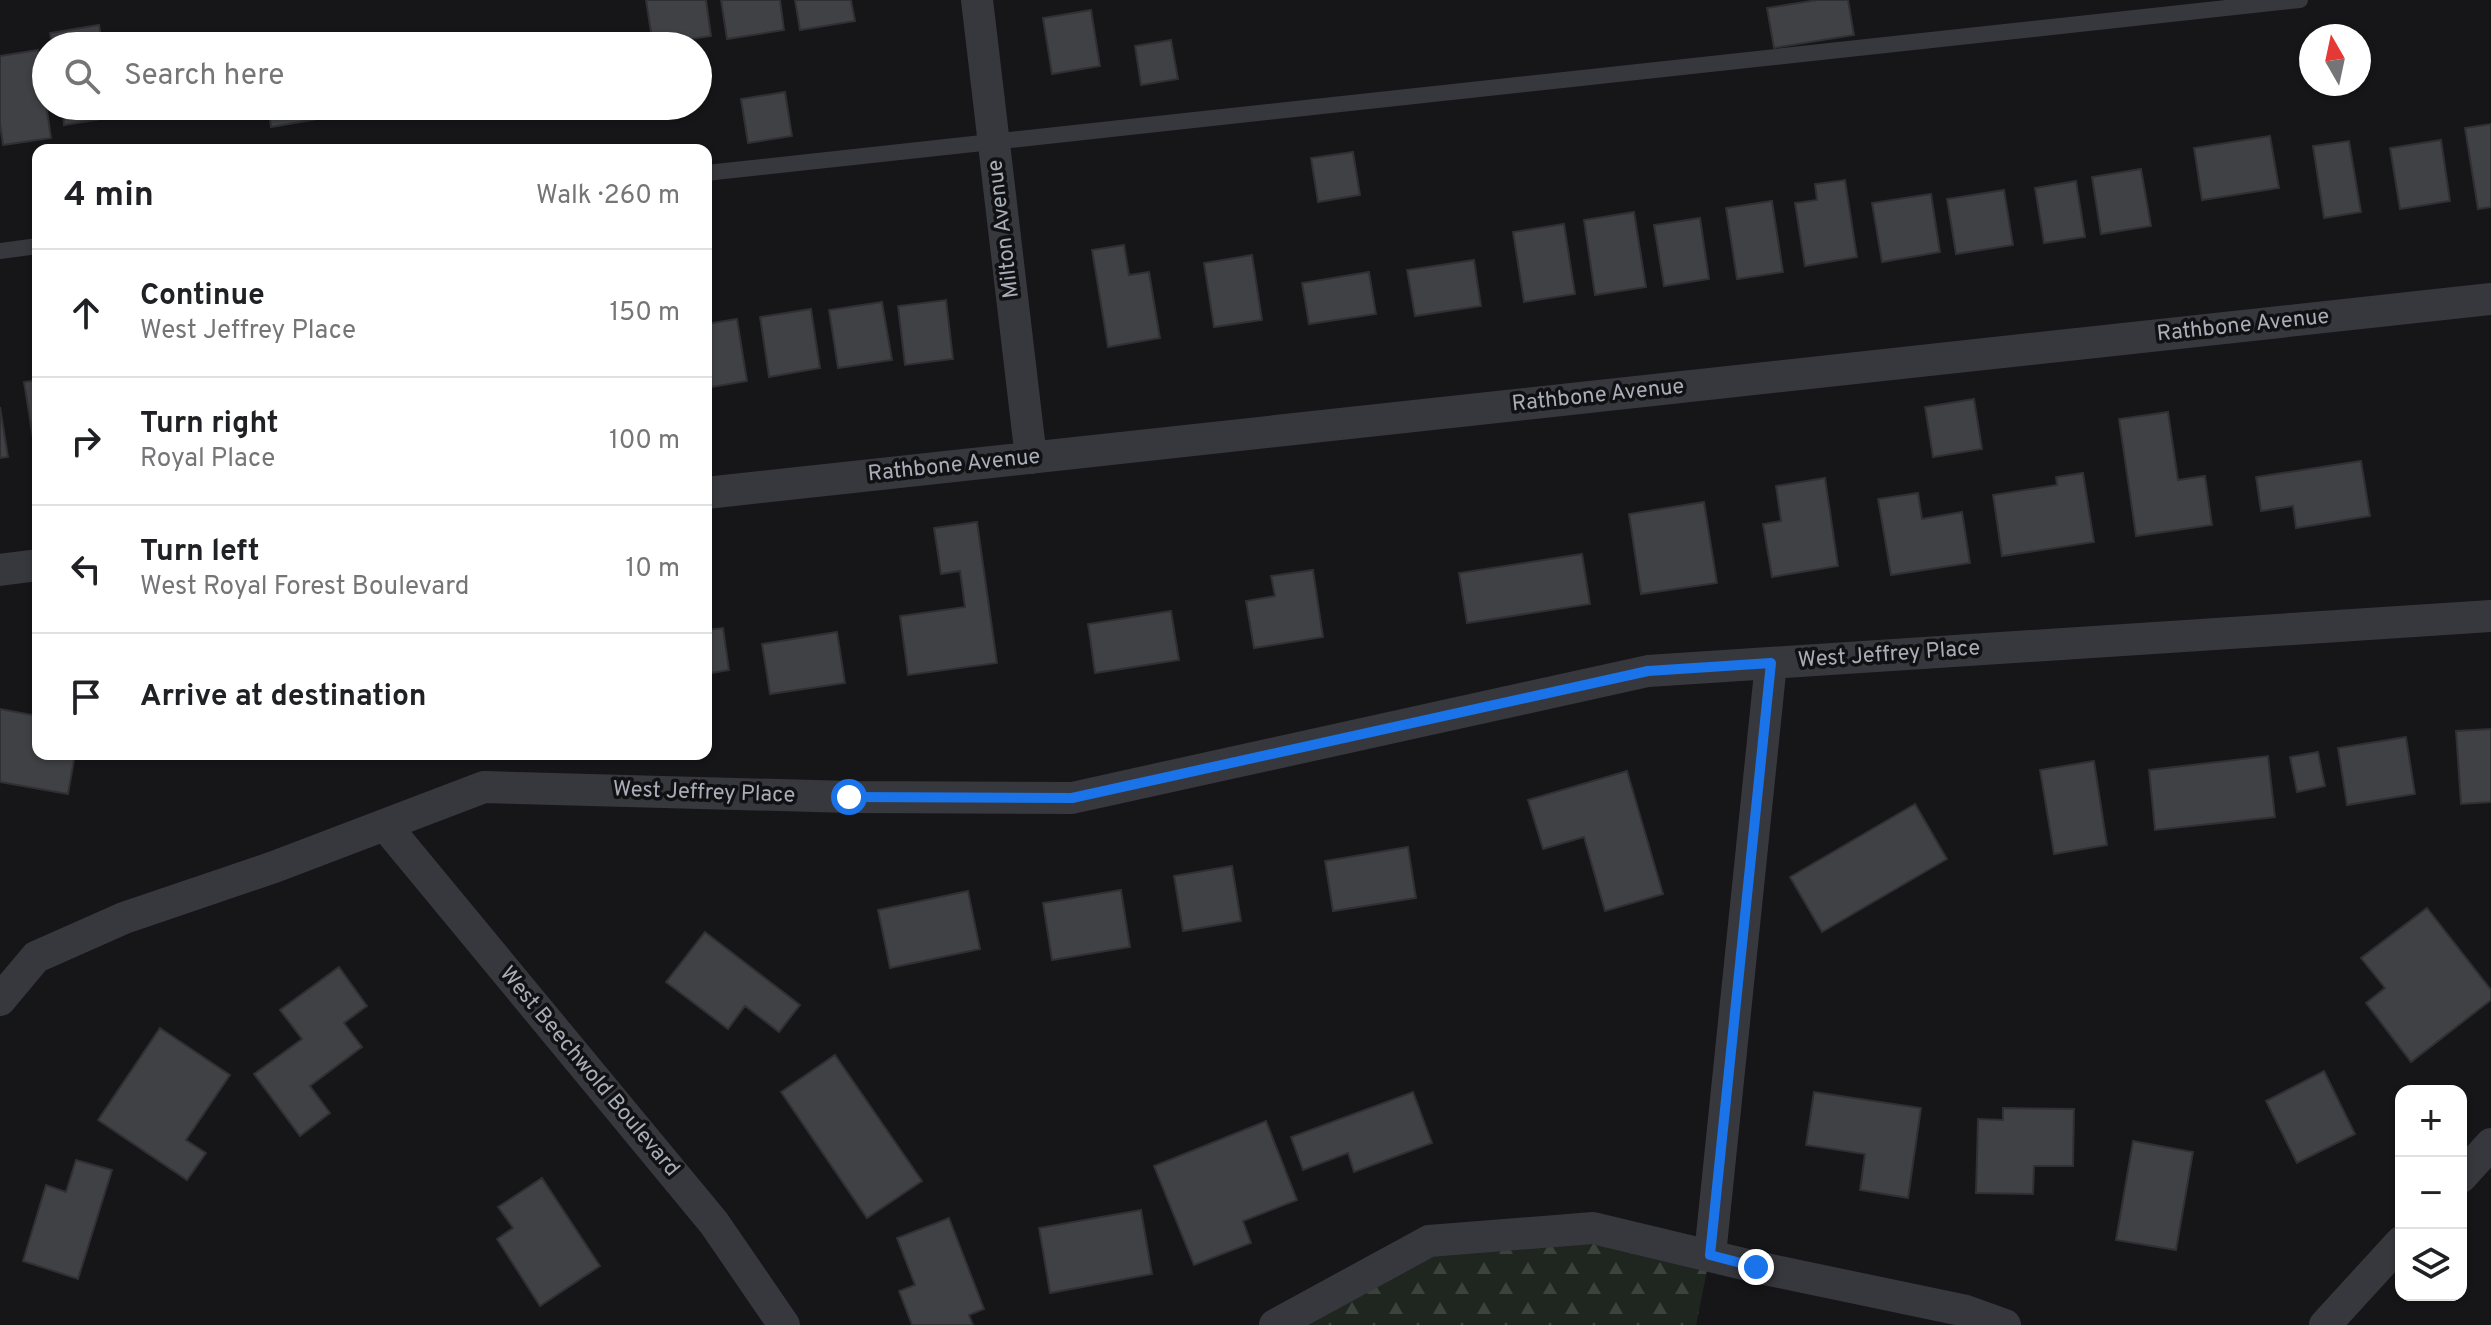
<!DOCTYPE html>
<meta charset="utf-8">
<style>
body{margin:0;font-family:Overpass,sans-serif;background:#f6f6f6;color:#202124}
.controls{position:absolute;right:24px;bottom:24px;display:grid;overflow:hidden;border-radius:16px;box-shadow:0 2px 6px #0004}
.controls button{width:72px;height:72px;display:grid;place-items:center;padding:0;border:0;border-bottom:2px solid #e0e0e0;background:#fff;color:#202124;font:40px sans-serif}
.compass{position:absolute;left:2299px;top:24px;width:72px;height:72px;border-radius:50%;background:#fff;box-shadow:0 2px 6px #0004;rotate:351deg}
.stop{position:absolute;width:24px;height:24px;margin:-18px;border:6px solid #1a73e8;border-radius:50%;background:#fff}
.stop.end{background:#1a73e8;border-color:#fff;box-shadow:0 2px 8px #0008}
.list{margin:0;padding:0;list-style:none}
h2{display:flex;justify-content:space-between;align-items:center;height:104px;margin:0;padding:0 32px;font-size:34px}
h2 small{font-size:26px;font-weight:400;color:#757577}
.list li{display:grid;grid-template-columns:52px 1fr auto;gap:24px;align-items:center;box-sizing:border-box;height:128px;padding:0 32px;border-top:2px solid #e0e0e0}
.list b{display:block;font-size:30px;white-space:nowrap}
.list p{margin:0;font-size:26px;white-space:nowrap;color:#757577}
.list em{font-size:26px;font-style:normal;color:#757577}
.icon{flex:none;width:44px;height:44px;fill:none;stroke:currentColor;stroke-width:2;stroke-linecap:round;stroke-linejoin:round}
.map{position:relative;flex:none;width:2491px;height:1325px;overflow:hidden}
.search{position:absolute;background:#fff;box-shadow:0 2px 6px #0004;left:32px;top:32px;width:680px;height:88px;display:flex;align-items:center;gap:20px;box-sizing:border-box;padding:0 28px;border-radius:44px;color:#757577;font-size:30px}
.panel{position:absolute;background:#fff;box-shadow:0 2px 6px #0004;left:32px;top:144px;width:680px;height:616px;border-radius:16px}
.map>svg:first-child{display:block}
.forest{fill:url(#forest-firs)}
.building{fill:#404145;stroke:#303034;stroke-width:2}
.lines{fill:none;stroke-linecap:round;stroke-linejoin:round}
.lane{stroke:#37383d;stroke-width:16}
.street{stroke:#37383d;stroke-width:32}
.route{stroke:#1a73e8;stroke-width:10}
.labels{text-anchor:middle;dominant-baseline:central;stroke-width:7;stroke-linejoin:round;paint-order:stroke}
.street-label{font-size:22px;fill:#a8adb8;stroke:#111113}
</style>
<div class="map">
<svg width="2491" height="1325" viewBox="0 0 2491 1325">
<defs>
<pattern id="forest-firs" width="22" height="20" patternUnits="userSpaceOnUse" patternTransform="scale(2)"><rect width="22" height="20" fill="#1e261f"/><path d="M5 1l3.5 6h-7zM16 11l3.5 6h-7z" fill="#3c433d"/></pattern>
</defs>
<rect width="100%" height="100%" fill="#161618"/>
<path class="forest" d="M 1593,1228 L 1710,1255 L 1696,1325 L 1275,1325 L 1429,1241 Z"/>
<path class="building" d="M 646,0 L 706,0 L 711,36 L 653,45 Z
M 721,0 L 780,0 L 784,30 L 727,39 Z
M 795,0 L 851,0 L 855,21 L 800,30 Z
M 1817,0 L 1848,0 L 1854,35 L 1774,48 L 1767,8 Z
M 1091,10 L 1100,66 L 1052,74 L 1043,18 Z
M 99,25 L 103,46 L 52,46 L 50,33 Z
M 1171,40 L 1178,79 L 1141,85 L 1135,46 Z
M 38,50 L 51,138 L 3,145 L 0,123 L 0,56 Z
M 785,92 L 792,136 L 748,143 L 741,99 Z
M 62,106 L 112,106 L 114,117 L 64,125 Z
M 268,106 L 334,106 L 335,116 L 271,127 Z
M 2491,124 L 2491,207 L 2478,209 L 2465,128 Z
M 2270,136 L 2279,188 L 2202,200 L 2194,148 Z
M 2441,140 L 2450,201 L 2400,209 L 2390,148 Z
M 2349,141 L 2361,212 L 2324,218 L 2313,146 Z
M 1353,152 L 1360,195 L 1318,202 L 1311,158 Z
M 2141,169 L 2151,226 L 2101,234 L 2092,177 Z
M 1845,180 L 1857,257 L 1805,266 L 1795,203 L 1817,200 L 1815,184 Z
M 2076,181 L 2085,237 L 2044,243 L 2035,188 Z
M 2004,190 L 2013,245 L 1956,254 L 1947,199 Z
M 1931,194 L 1940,252 L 1882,262 L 1872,203 Z
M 1772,201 L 1783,272 L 1737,279 L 1726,208 Z
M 1634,212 L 1646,287 L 1595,295 L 1584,220 Z
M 1700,218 L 1709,279 L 1664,286 L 1654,225 Z
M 1564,224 L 1575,294 L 1524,302 L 1513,232 Z
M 1124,245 L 1129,275 L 1149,272 L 1160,338 L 1108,347 L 1092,250 Z
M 1252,255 L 1262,320 L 1214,327 L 1204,263 Z
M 1474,260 L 1481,306 L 1415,316 L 1407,270 Z
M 1369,272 L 1376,314 L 1309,324 L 1302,283 Z
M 946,300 L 953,359 L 905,365 L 898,306 Z
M 882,302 L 892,360 L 838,368 L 829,310 Z
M 811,309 L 820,368 L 769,377 L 760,317 Z
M 737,319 L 747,381 L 706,388 L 706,324 Z
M 38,380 L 38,456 L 36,457 L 24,382 Z
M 1974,399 L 1982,449 L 1933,457 L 1925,407 Z
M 0,407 L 8,457 L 0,458 Z
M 2168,412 L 2178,480 L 2205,476 L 2212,525 L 2136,536 L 2119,419 Z
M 2361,461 L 2370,516 L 2296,528 L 2293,506 L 2261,511 L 2256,477 Z
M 2083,473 L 2094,542 L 2002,556 L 1993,495 L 2057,485 L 2056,477 Z
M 1825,478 L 1838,566 L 1772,577 L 1763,524 L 1781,521 L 1776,486 Z
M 1918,493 L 1922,519 L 1962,512 L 1970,563 L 1891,575 L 1878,499 Z
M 1704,502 L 1717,583 L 1641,594 L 1629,514 Z
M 977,522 L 997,663 L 908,675 L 900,616 L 965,607 L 960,571 L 941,574 L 934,528 Z
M 1582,554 L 1590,604 L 1467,623 L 1459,573 Z
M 1313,570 L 1323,637 L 1254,648 L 1246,601 L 1275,596 L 1271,576 Z
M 1171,611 L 1179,660 L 1095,673 L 1088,624 Z
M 723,628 L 729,670 L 706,674 L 706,630 Z
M 837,632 L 845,683 L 770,694 L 762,644 Z
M 0,709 L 38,716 L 38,754 L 75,754 L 68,794 L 0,782 Z
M 2491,729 L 2491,802 L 2461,804 L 2456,731 Z
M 2406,737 L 2415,794 L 2347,805 L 2338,748 Z
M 2318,752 L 2325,786 L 2297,792 L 2290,757 Z
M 2268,756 L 2275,817 L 2155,830 L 2149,770 Z
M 2094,761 L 2107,845 L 2054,854 L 2040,770 Z
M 1627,771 L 1663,894 L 1605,911 L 1584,837 L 1543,849 L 1528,800 Z
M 1915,804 L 1947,859 L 1822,932 L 1790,877 Z
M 1408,847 L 1416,898 L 1333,911 L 1325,861 Z
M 1232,866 L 1241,921 L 1183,931 L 1174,876 Z
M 1121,890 L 1130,947 L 1052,960 L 1043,903 Z
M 968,891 L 980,949 L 890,968 L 878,910 Z
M 2427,908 L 2491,990 L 2491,1000 L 2411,1062 L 2366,1003 L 2385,988 L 2361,958 Z
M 705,932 L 800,1005 L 779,1032 L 745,1006 L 728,1029 L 666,982 Z
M 339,967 L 367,1006 L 344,1023 L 362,1047 L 310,1086 L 330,1113 L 300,1136 L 254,1074 L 302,1039 L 280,1010 Z
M 160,1028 L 230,1075 L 186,1140 L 206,1153 L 187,1180 L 98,1120 Z
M 835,1055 L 922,1181 L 867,1218 L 781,1092 Z
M 2324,1071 L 2355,1134 L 2297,1163 L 2266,1101 Z
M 1413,1092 L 1432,1143 L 1354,1172 L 1348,1153 L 1303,1170 L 1291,1137 Z
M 1814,1092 L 1921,1108 L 1908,1198 L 1860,1190 L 1865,1154 L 1806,1145 Z
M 2003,1108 L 2074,1109 L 2073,1166 L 2034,1166 L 2033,1194 L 1976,1193 L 1978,1119 L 2003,1120 Z
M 1266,1121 L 1297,1200 L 1243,1221 L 1251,1243 L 1194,1265 L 1154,1166 Z
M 2133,1141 L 2193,1152 L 2176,1250 L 2116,1240 Z
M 76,1160 L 112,1170 L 78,1279 L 23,1261 L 46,1185 L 66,1192 Z
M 542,1178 L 600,1266 L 540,1306 L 497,1239 L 513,1228 L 498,1207 Z
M 1141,1210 L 1152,1274 L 1050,1293 L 1039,1228 Z
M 949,1218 L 984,1309 L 969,1315 L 973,1325 L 912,1325 L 899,1291 L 915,1285 L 897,1238 Z"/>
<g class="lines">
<path class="lane" d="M 706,173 L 2300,0
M 0,251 L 38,246"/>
<path class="street" d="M 977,0 L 1031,458
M 706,493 L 2491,299
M 0,570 L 38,565
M 385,825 L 714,1223 L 784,1325
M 0,1000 L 36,957 L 124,918 L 274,867 L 484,787 L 849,797 L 1072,798 L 1648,671 L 2491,616
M 2461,1177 L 2491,1144
M 1710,1255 L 1771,663
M 1275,1325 L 1429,1241 L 1593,1228 L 1756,1267 L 1966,1311 L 2005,1325
M 2325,1325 L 2401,1242"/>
</g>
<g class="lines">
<path class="route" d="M 849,797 L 1072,798 L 1648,671 L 1771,663 L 1710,1255 L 1756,1267"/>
</g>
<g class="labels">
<g class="street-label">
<text transform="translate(1004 229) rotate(-97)">Milton Avenue</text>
<text transform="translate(2243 326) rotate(-6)">Rathbone Avenue</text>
<text transform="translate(1598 396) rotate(-6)">Rathbone Avenue</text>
<text transform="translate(954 466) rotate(-6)">Rathbone Avenue</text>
<text transform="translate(1889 655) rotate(-4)">West Jeffrey Place</text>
<text transform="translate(704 793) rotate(2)">West Jeffrey Place</text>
<text transform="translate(589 1072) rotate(50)">West Beechwold Boulevard</text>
</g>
</g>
</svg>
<div class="controls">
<button>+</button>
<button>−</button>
<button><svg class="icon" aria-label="layers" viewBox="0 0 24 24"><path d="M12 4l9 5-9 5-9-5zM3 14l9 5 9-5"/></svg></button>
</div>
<svg class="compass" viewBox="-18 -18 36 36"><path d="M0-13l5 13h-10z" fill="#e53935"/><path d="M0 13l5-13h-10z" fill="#757577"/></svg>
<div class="stop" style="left:849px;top:797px"></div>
<div class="stop end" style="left:1756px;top:1267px"></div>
<div class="search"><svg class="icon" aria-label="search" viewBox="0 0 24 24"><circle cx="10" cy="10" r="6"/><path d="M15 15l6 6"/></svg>Search here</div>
<section class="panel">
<h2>4 min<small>Walk · 260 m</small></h2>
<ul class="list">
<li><svg class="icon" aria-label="ahead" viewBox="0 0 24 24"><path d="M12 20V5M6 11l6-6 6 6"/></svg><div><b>Continue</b><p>West Jeffrey Place</p></div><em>150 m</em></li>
<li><svg class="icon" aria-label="right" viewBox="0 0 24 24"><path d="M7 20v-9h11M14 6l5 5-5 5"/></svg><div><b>Turn right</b><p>Royal Place</p></div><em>100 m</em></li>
<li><svg class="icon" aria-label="left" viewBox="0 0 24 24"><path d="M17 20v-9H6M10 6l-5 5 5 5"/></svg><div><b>Turn left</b><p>West Royal Forest Boulevard</p></div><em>10 m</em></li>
<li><svg class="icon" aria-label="arrive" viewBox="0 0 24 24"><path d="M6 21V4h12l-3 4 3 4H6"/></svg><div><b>Arrive at destination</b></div></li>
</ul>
</section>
</div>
